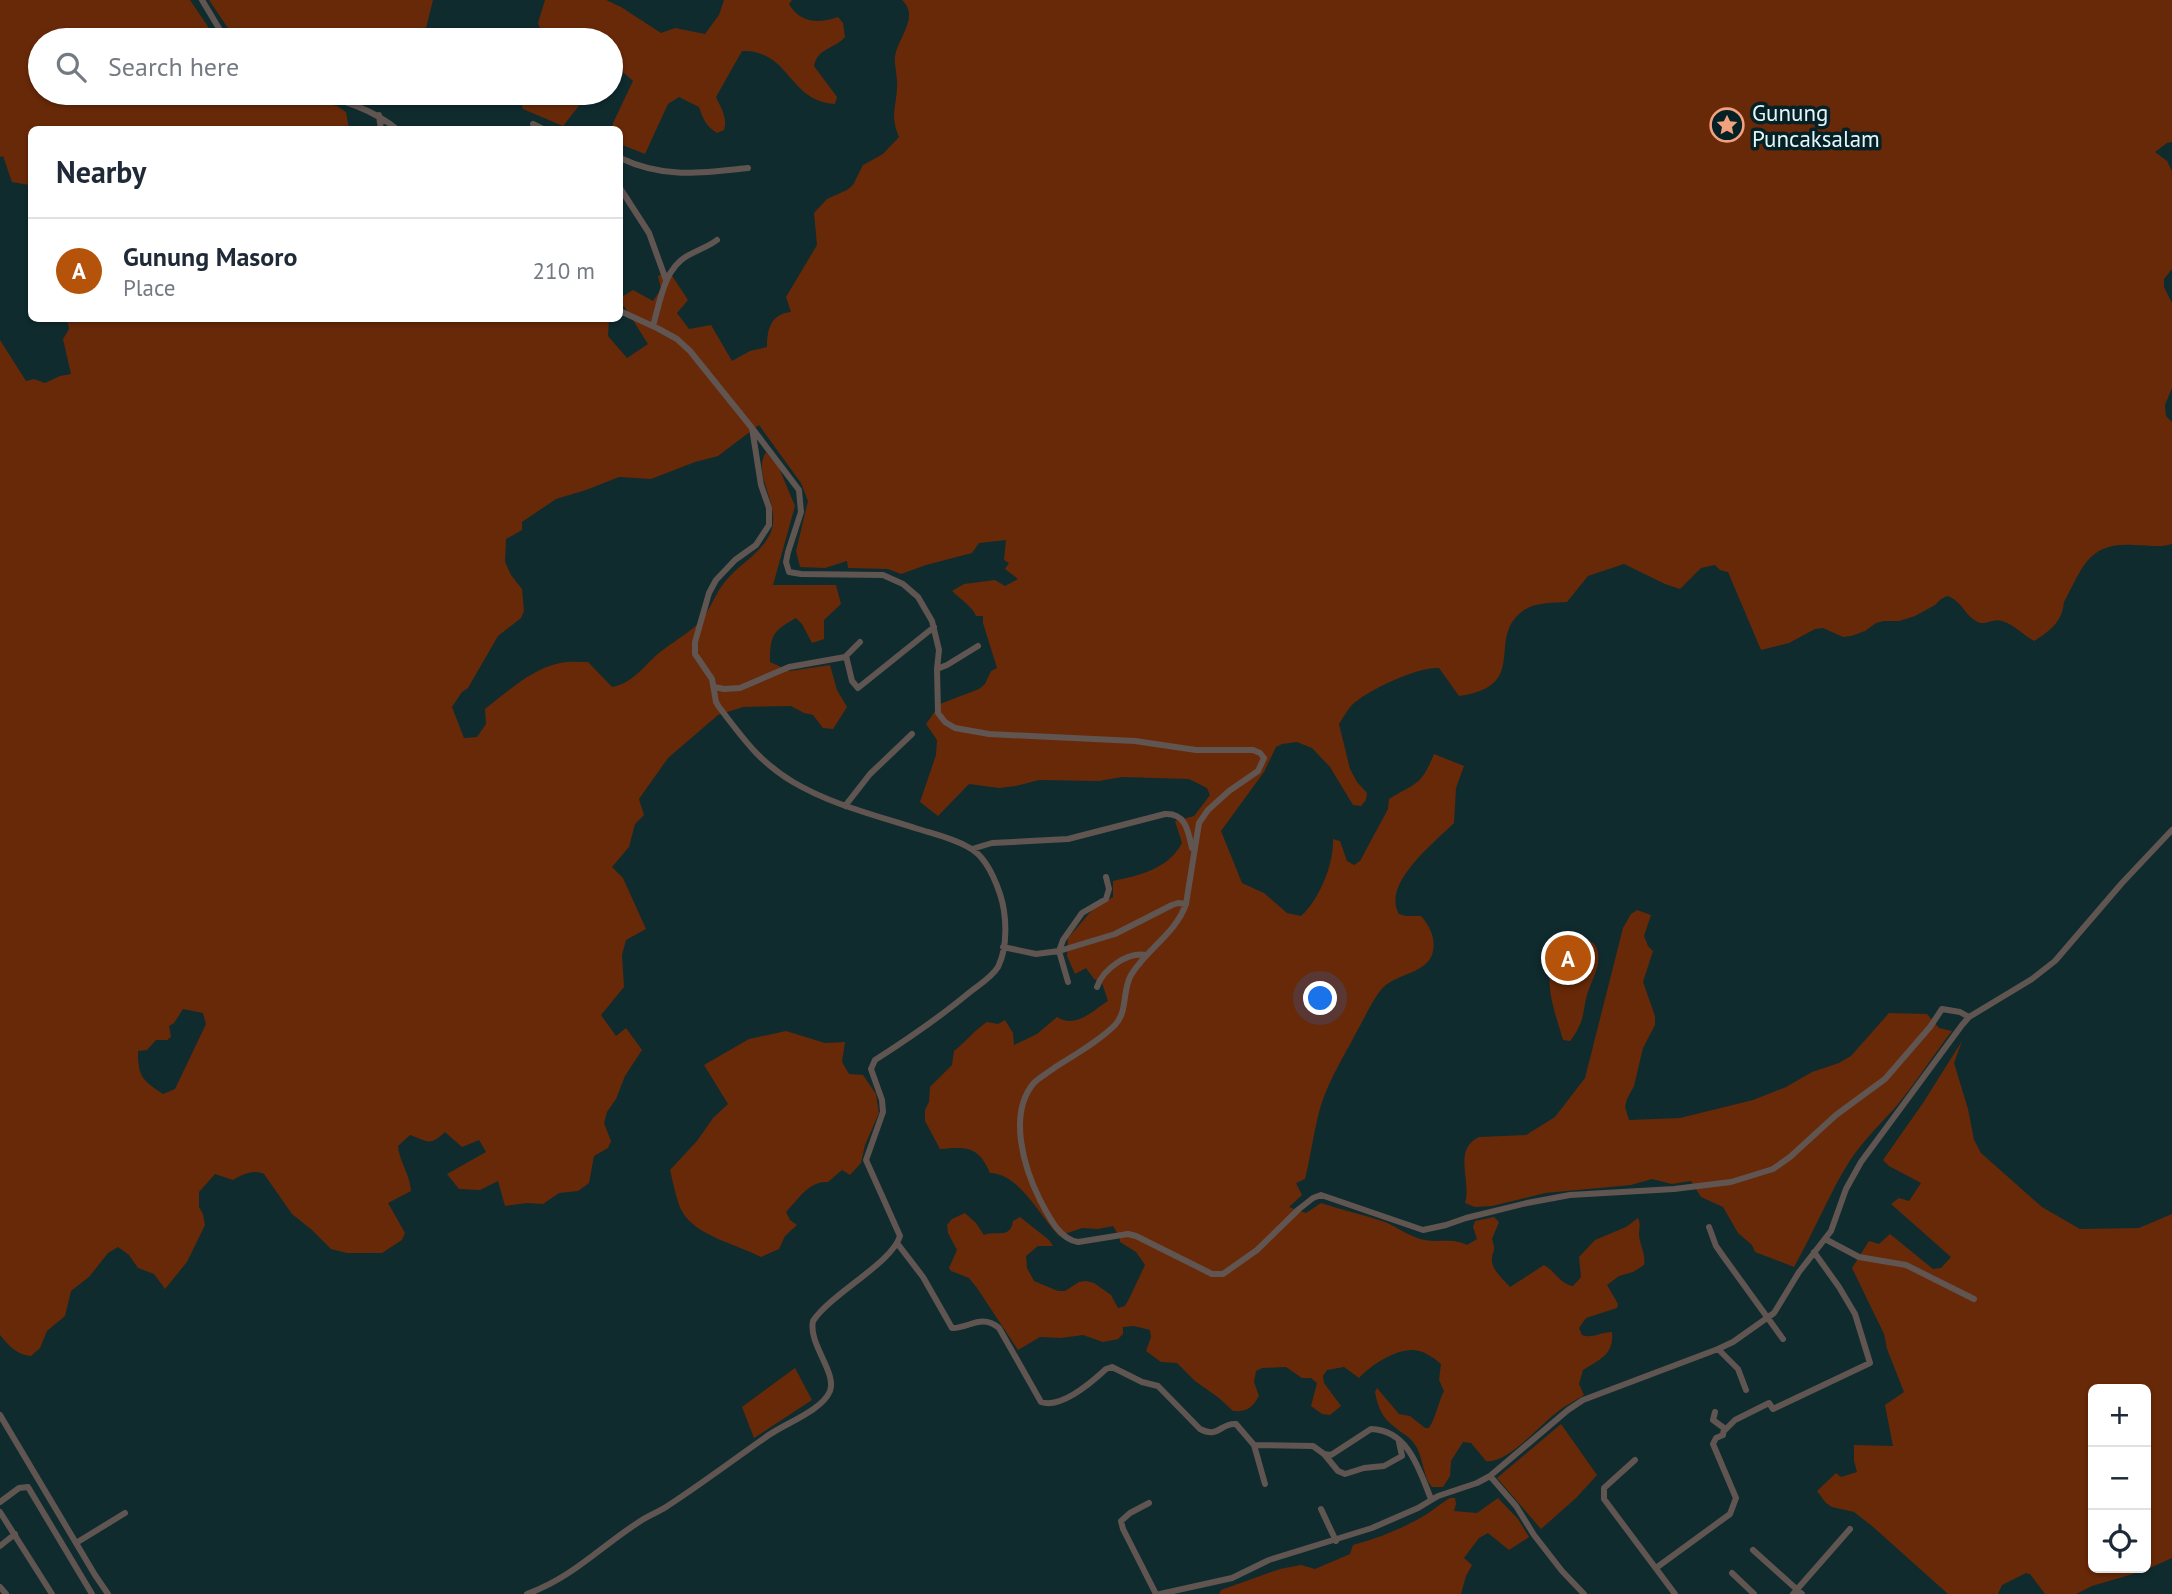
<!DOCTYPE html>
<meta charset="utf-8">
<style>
body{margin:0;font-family:"PT Sans",sans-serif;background:#f6f6f7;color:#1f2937}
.controls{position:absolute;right:21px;bottom:21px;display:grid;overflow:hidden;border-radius:10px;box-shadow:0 2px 5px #0004}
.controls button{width:63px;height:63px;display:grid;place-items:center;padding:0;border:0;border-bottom:2px solid #e0e1e3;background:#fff;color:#1f2937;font:35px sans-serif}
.you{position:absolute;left:1321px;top:999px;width:24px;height:24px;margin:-18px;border:5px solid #fff;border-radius:50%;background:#1a73e8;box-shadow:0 0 0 10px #1a73e833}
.badge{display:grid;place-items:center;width:46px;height:46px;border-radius:50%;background:#b45309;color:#fff;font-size:23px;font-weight:700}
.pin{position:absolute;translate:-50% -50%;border:4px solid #fff;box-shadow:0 2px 7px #0006}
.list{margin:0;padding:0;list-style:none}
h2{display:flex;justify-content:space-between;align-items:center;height:91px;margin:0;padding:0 28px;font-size:30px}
h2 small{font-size:23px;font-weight:400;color:#747a83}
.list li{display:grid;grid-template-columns:46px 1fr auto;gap:21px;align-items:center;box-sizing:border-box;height:105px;padding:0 28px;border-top:2px solid #e0e1e3}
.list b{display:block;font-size:26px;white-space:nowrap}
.list p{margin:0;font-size:23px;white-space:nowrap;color:#747a83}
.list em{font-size:23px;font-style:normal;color:#747a83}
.icon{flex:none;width:38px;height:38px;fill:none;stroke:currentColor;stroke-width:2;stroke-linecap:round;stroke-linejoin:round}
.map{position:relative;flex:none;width:2172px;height:1594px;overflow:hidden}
.search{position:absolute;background:#fff;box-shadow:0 2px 5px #0004;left:28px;top:28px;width:595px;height:77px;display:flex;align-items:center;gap:18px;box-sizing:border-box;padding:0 24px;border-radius:38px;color:#747a83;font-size:26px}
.panel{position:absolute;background:#fff;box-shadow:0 2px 5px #0004;left:28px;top:126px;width:595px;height:196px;border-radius:10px}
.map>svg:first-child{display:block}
.green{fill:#682908;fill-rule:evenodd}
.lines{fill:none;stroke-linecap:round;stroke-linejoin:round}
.street{stroke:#605551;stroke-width:6}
.labels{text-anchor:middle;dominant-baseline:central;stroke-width:7;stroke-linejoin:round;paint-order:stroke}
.poi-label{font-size:23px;fill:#e6f6f8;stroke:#052125;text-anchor:start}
</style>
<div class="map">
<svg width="2172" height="1594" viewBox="0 0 2172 1594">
<rect width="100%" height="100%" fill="#0f2b2e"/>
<path class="green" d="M 0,0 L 190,0 L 217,40 L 40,40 L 40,93 L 278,93 L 337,106 L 346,112 L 349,129 L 32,130 L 31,192 L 29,185 L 12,182 L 3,156 L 0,157 Z
M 209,0 L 433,0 L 423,40 L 236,40 Z
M 545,0 L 606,0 L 621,7 L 661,33 L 675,28 L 705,34 L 719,15 L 724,0 L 792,0 L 789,4 C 800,23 818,24 838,17 L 843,23 L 845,37 C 835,49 818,47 814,66 L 837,97 L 835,104 C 794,102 790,61 758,53 C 753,51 747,51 742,51 L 716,97 C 721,108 728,118 724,130 L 717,133 C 706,126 703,119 699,107 L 679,97 L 668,104 L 645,154 L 620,144 L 620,130 L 612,129 L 613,123 L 633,81 L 616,66 L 611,70 L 611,40 L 544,40 L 538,23 Z
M 902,0 L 2172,0 L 2172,142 L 2167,143 L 2155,152 L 2167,161 L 2172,171 L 2172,269 L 2164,279 L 2164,287 L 2172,303 L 2172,388 L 2165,405 L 2166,416 L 2172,422 L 2172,544 C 2158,548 2148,545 2134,545 C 2088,542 2083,567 2064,602 C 2062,622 2050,631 2034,641 C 2023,635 2015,625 2002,621 C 1992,618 1986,627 1976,621 C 1964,614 1961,600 1947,596 L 1941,599 L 1935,605 L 1915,616 L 1899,621 L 1884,621 L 1876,623 L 1865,631 L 1851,636 L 1843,637 L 1823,628 L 1815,629 L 1789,643 L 1761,650 L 1728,572 L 1720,570 L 1715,565 L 1701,568 L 1680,589 L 1665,584 L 1624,564 L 1588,576 L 1567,602 C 1553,603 1536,602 1524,610 C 1484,638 1532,686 1459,696 L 1439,668 C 1419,666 1367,690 1352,705 C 1347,710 1343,718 1339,724 L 1350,769 L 1357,782 L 1367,793 L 1366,800 L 1361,806 L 1353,805 L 1330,767 L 1312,748 L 1297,742 L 1282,744 L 1276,747 L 1264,772 L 1221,831 L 1242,883 L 1264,893 L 1287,913 L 1301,916 C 1319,900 1334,864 1333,839 L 1340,841 L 1347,861 L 1354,865 L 1360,861 L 1388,809 L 1389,799 C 1417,782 1421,786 1434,754 L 1464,766 L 1456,788 L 1454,823 C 1435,842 1381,884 1399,914 L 1406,916 L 1421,916 C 1430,926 1437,940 1432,955 C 1424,975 1394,973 1380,991 C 1371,1003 1364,1019 1356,1033 C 1344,1056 1329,1080 1321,1105 C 1314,1129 1311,1155 1305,1179 L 1296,1183 L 1302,1195 L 1289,1207 L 1306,1213 L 1321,1203 C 1342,1210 1364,1215 1385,1222 C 1397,1227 1407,1235 1420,1239 C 1439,1244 1449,1237 1467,1245 L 1477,1239 L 1473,1227 L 1475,1221 L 1494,1217 L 1499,1222 L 1492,1239 C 1497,1254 1491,1251 1492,1262 C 1493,1271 1504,1280 1510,1287 L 1544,1265 C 1555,1271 1560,1284 1573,1286 L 1581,1277 L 1579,1257 L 1595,1240 L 1626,1227 L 1638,1218 C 1641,1225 1639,1228 1639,1235 C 1640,1246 1646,1254 1644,1265 L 1633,1272 L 1619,1276 L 1607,1285 L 1618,1304 L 1617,1308 L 1586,1318 L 1579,1328 L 1582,1335 C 1592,1339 1601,1332 1612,1332 C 1614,1355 1600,1359 1583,1370 L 1579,1384 L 1584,1395 C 1575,1401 1564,1406 1556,1413 C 1540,1425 1506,1465 1486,1461 L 1471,1443 L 1463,1442 L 1451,1461 L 1450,1476 L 1443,1487 L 1432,1487 C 1422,1476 1424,1455 1413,1442 C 1409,1436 1401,1433 1396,1428 C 1382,1418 1378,1408 1375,1392 L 1377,1388 L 1399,1414 L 1410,1416 L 1425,1428 L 1429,1428 C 1436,1417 1438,1403 1444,1391 L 1439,1380 L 1441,1364 C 1433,1357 1423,1350 1412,1350 C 1394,1350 1371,1365 1359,1378 L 1344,1367 L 1327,1370 L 1323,1376 L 1324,1383 L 1341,1406 L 1330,1415 L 1322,1414 L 1311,1406 L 1317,1383 L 1311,1378 L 1302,1378 L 1286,1367 L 1262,1368 L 1256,1371 L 1254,1382 L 1259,1396 C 1252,1408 1247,1412 1233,1411 L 1219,1398 L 1195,1381 L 1177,1363 L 1161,1362 L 1146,1351 L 1151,1337 L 1150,1330 L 1134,1326 L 1123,1327 L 1123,1334 L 1118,1339 L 1103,1342 L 1083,1335 L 1061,1338 L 1040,1337 L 1018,1350 L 977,1288 L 969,1278 L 951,1271 L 949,1268 L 957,1250 L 948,1233 L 947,1225 L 952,1219 L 965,1213 L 976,1223 L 984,1235 C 996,1230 1010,1240 1013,1221 L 1020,1217 L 1049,1240 L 1053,1246 L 1038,1246 L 1026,1256 L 1027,1268 L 1034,1281 L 1058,1291 L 1065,1291 L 1079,1282 L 1086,1281 L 1094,1283 L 1111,1295 L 1118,1308 L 1125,1306 L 1129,1299 L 1145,1265 L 1136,1252 L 1120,1242 L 1120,1238 L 1113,1226 L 1098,1229 L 1082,1228 L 1059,1236 C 1039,1215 1020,1174 990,1173 C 978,1145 966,1147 940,1149 L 925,1121 L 925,1110 L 929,1102 L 930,1087 L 952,1065 L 954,1051 C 966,1042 974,1030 987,1022 L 998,1024 L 1005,1020 L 1013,1033 L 1014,1045 L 1037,1034 L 1057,1017 C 1076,1029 1092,1011 1108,1001 L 1102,983 L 1094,979 L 1086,968 L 1075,974 L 1067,956 L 1068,938 L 1093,909 L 1113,897 L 1113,881 C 1141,875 1168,869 1182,843 L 1175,821 L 1194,816 L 1210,795 L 1207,788 L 1189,779 L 1122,777 L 1099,781 L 1039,780 L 1016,786 L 999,788 L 969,784 L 938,816 L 920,802 L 936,755 L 937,740 L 926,724 L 940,704 L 979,689 L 985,684 L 991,671 L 997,668 L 983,623 L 983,616 L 976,616 C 973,607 960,599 952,591 L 964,584 L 995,580 L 1005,586 L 1018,579 L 1005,569 L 1009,563 L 1004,560 L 1006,540 L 979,543 L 972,553 L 926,565 L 901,574 L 888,569 L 848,568 L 847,561 L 825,568 L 800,567 L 796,551 L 808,501 L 801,483 L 759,425 L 718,456 L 695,462 L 651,479 L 619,477 L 586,490 L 556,499 L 522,522 L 522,530 L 506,539 L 505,562 L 511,575 L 522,589 L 524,611 L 521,618 L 498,636 L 468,688 L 462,692 L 452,707 L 464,738 L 477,737 L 486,724 L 485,709 C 507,692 533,668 560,663 C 569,661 579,662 588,662 L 612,687 C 635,683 646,662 663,650 C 677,639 698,628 707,612 C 716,597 717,590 730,576 C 743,562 766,549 772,529 C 779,501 752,474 766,452 L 779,468 L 795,506 L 773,585 L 836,585 L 841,604 L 824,620 L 824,639 L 812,643 L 802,624 L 796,618 C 773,631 770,635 770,662 L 790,671 L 830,665 L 837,690 L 847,707 L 833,729 L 823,728 L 813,715 L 804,713 L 791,706 L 743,707 L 718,715 L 668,758 L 639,799 L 644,815 L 635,824 L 629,847 L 612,867 L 623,878 L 646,929 L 626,940 L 622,955 L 624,987 L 601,1015 L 616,1036 L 626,1028 L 642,1050 L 625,1076 L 616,1099 L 607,1112 L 604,1123 L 611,1141 L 608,1148 L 594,1156 L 589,1183 L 578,1191 L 559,1193 L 543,1204 L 527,1203 L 505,1206 L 498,1181 L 480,1190 L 459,1189 L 447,1174 L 486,1152 L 479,1140 L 462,1147 L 445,1132 C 429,1147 428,1141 410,1135 L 398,1146 C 399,1161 410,1174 411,1191 L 388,1203 L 405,1233 L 402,1240 L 382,1253 L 347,1253 L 331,1249 L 312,1230 L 292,1214 L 264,1174 C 253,1169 243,1174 233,1180 L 215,1174 L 199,1192 L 199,1207 L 203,1214 L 205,1225 L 187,1262 L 165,1289 L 154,1274 L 138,1268 L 129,1255 L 118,1247 L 108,1253 L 89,1277 L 71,1291 L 65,1316 L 47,1331 L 40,1348 L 31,1356 C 17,1355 9,1346 0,1335 L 0,340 L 26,381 L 34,379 L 45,383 L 60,376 L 71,374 L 63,339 L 69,329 L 67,318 L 609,319 L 608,336 L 627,358 L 648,344 L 624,306 L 620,308 L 620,298 L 633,290 L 653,301 L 661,289 L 658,276 L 669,271 L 688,300 L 677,313 L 689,329 L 711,325 L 732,361 L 750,351 L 767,347 C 767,329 771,314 791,312 L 786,297 L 817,245 L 814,213 L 827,199 L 847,190 L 853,185 L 863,165 L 883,154 L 899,137 C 890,116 896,108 897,88 C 898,77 894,67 895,56 C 898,37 920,17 902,0 ZM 183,1009 L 203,1013 L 206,1024 L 175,1089 L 163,1094 C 142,1080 138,1077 138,1051 L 147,1050 L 156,1040 L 167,1040 L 171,1037 L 169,1026 L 174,1023 Z
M 518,93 L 589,93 L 563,126 L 523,109 Z
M 1637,910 L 1651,915 L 1644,936 L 1648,946 L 1653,951 L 1643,982 L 1655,1016 L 1655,1025 L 1643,1048 L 1634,1086 L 1627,1099 L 1625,1107 L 1629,1120 L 1680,1118 L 1753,1100 L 1786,1087 L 1812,1072 L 1839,1063 L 1851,1056 L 1889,1013 L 1927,1014 L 1939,1028 L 1952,1031 C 1932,1057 1915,1084 1894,1109 C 1878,1126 1862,1142 1849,1162 C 1828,1196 1814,1232 1794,1267 L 1755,1252 L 1752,1245 L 1738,1233 L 1723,1207 L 1701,1197 L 1691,1181 L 1672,1184 L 1652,1179 L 1631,1185 L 1545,1193 L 1492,1206 L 1475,1207 L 1465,1203 C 1472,1181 1452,1150 1479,1137 L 1526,1135 L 1555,1117 L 1585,1078 L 1623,928 L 1631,914 Z
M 1585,940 C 1591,941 1595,943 1597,949 C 1603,965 1589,984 1586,999 C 1584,1007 1584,1014 1581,1022 C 1578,1029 1575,1035 1570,1041 L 1563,1040 C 1557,1018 1538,971 1559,953 C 1566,947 1576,944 1585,940 Z
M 786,1031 L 825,1043 L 845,1042 L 842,1062 L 849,1074 L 863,1075 L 876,1094 L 879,1113 L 865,1145 L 861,1163 L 850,1175 L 842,1170 L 828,1182 C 808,1181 799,1199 786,1212 L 790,1220 L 797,1225 L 785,1236 L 779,1249 L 761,1257 C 738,1245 697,1236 683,1213 C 677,1204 673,1182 670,1170 L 697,1141 L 713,1118 L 728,1104 L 704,1065 L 749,1039 Z
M 1962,1041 L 1954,1063 L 1968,1109 L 1974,1140 L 1981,1153 L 2042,1207 L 2080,1229 L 2139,1228 L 2172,1214 L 2172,1558 L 2143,1571 L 2092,1586 L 2076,1594 L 2045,1594 L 2030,1574 L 2026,1573 L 2002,1585 L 1998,1594 L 1948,1594 L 1872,1526 L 1854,1512 L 1832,1507 L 1826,1503 L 1817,1491 L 1836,1473 L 1841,1477 L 1857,1472 L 1854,1461 L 1854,1445 L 1893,1446 L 1885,1405 L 1904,1392 L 1887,1349 L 1884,1334 L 1852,1268 L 1869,1241 L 1879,1244 L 1890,1234 L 1933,1269 L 1941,1268 L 1951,1257 L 1891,1204 L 1899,1198 L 1909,1201 L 1921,1183 L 1889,1166 L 1883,1160 L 1923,1103 ZM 2093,1389 L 2146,1389 L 2146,1568 L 2093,1568 Z
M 795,1368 L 812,1400 L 754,1438 L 742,1407 Z
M 1561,1424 L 1597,1475 L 1576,1498 L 1541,1529 L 1497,1478 Z
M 1450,1498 L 1455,1498 L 1456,1504 L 1454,1511 L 1477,1513 L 1498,1498 L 1518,1519 L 1529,1537 L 1509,1550 L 1488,1533 L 1479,1538 L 1464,1558 L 1472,1565 L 1466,1576 L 1461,1594 L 1219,1594 L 1221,1590 L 1280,1569 L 1301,1565 L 1315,1569 L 1350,1554 L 1353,1545 C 1379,1538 1404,1528 1427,1514 C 1435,1509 1441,1503 1450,1498 Z"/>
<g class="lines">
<path class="street" d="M 202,0 L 226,40
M 306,93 C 340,98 371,108 398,130
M 379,115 L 381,130
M 533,124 L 545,130
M 620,158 C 665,179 700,173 748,168
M 620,188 L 649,233 L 666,280
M 653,326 C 660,302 664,269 687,256 C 697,250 708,247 717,240
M 752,428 L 799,490 L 801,512 L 788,552 L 786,562 L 789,572 L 801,574 L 883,575 L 903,584 L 918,597 L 932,621 L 939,650 L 937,669 L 938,713 L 945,722 L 955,728 L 989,734 L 1135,741 L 1196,750 L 1253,750 L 1260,753 L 1264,758 L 1258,771 L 1229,791 L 1208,810 L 1199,823 L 1186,904 C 1176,933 1147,949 1131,975 C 1122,991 1128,1011 1115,1025 C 1098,1042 1074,1055 1054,1068 C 1048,1073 1038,1078 1033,1084 C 1008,1115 1024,1168 1040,1200 C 1048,1215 1059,1239 1078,1242 L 1128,1234 L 1136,1236 L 1212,1274 L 1223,1274 L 1257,1250 L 1299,1209 L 1313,1198 L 1321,1195 L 1423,1230 L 1446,1225 L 1466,1218 L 1527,1203 L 1570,1195 L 1674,1189 L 1731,1182 L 1773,1169 L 1790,1157 L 1836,1115 L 1885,1079 L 1930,1027 L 1942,1009 L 1960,1012 L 1969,1017
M 846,656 L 852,681 L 858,688 L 934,627
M 937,669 L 947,665 L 978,646
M 714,687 L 724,689 L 740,688 L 789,667 L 845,657 L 860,642
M 845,806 L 870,774 L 912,734
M 972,849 L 992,843 L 1068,839 L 1165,814 C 1186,813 1188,831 1192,848
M 1003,947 L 1036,954 L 1059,951 L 1115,934 L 1172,905 L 1178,903 L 1186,904
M 1068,982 L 1059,951 L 1063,940 L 1082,913 L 1106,899 L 1109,889 L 1106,877
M 1097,987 C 1103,969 1127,952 1146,955
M 1709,1227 L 1716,1246 L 1723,1256 L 1783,1339
M 1825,1239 L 1859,1257 L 1906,1265 L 1974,1299
M 897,1243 L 923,1277 L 952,1328 C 968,1329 981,1313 999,1328 L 1041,1402 C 1061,1409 1092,1382 1106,1369 L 1112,1367 L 1142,1382 L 1158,1386 L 1200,1429 C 1219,1439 1221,1422 1236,1424 L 1254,1445 L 1265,1484
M 1718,1349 L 1738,1369 L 1746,1390
M 0,1415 L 95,1575 L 108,1594
M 1724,1431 L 1735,1420 L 1769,1403 L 1773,1409 L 1870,1363 L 1855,1314 L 1839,1287 L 1814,1252
M 1254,1445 L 1313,1446 L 1324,1454 L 1338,1471 L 1345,1474 L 1364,1468 L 1384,1466 L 1402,1456 L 1399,1442
M 1324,1454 L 1331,1455 L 1371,1429 C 1408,1430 1419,1469 1431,1499
M 1635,1460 L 1604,1488 L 1604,1499 L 1675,1594
M 1490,1476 L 1516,1506 L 1534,1535 L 1562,1571 L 1584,1594
M 0,1502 L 19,1488 L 28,1487 L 92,1594
M 1149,1503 L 1130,1513 L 1121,1521 L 1123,1529 L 1156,1594
M 1321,1509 L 1336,1541
M 0,1512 L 52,1594
M 76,1543 L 125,1513
M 0,1546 L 15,1534
M 1753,1550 L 1802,1594
M 1656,1568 L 1730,1514 L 1736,1498 L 1713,1444 L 1716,1438 L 1723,1435 L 1724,1428 L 1713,1420 L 1715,1412
M 1732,1573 L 1754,1594
M 0,1587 L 6,1594
M 527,1594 C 574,1577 602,1545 642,1520 C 650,1515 658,1512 666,1507 C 700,1485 733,1460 766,1437 C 783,1424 822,1411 830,1391 C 837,1372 808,1344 813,1321 C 832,1293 892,1263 900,1236 L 866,1160 L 883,1112 L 882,1100 L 871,1069 L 875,1060 C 908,1039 940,1017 970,992 C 979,985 992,977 998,967 C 1008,947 1007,915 1000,894 C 994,876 985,855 968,847 C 952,838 934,834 918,829 C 875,815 832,805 793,782 C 758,761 743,738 719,707 L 716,702 L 712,679 L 695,654 L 695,642 L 709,593 L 716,580 L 735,560 L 756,545 L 769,525 L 769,508 L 761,485 L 752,428 L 690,351 L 677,339 L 657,328 L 620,311
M 1160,1594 L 1232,1578 L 1269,1560 L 1372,1528 L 1418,1508 L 1438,1496 L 1477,1483 L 1490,1476 L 1568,1410 L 1583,1400 L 1718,1349 L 1733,1342 L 1774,1313 L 1799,1272 L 1831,1231 L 1846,1189 L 1861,1162 L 1962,1025 L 1969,1017 L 2032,979 L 2055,961 L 2122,883 L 2172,830
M 1793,1594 L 1850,1529"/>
</g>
<defs>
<symbol id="sight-ring" viewBox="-11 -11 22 22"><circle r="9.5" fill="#052125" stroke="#f2a17e" stroke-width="1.5"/><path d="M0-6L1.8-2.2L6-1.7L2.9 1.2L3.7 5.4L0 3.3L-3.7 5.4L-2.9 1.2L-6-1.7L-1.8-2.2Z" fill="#f2a17e"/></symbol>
</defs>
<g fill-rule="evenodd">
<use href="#sight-ring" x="1708" y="106" width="38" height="38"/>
</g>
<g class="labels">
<g class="poi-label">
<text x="1752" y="112">Gunung<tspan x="1752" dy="26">Puncaksalam</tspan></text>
</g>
</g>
</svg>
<div class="controls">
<button>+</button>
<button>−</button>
<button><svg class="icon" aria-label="locate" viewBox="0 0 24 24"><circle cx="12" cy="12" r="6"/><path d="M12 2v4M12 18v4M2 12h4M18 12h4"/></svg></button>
</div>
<div class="you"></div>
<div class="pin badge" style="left:1568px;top:958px">A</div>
<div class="search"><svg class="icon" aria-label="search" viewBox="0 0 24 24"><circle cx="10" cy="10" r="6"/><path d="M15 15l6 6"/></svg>Search here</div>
<section class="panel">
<h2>Nearby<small></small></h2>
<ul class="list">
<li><span class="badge">A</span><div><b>Gunung Masoro</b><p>Place</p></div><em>210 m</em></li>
</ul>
</section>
</div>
